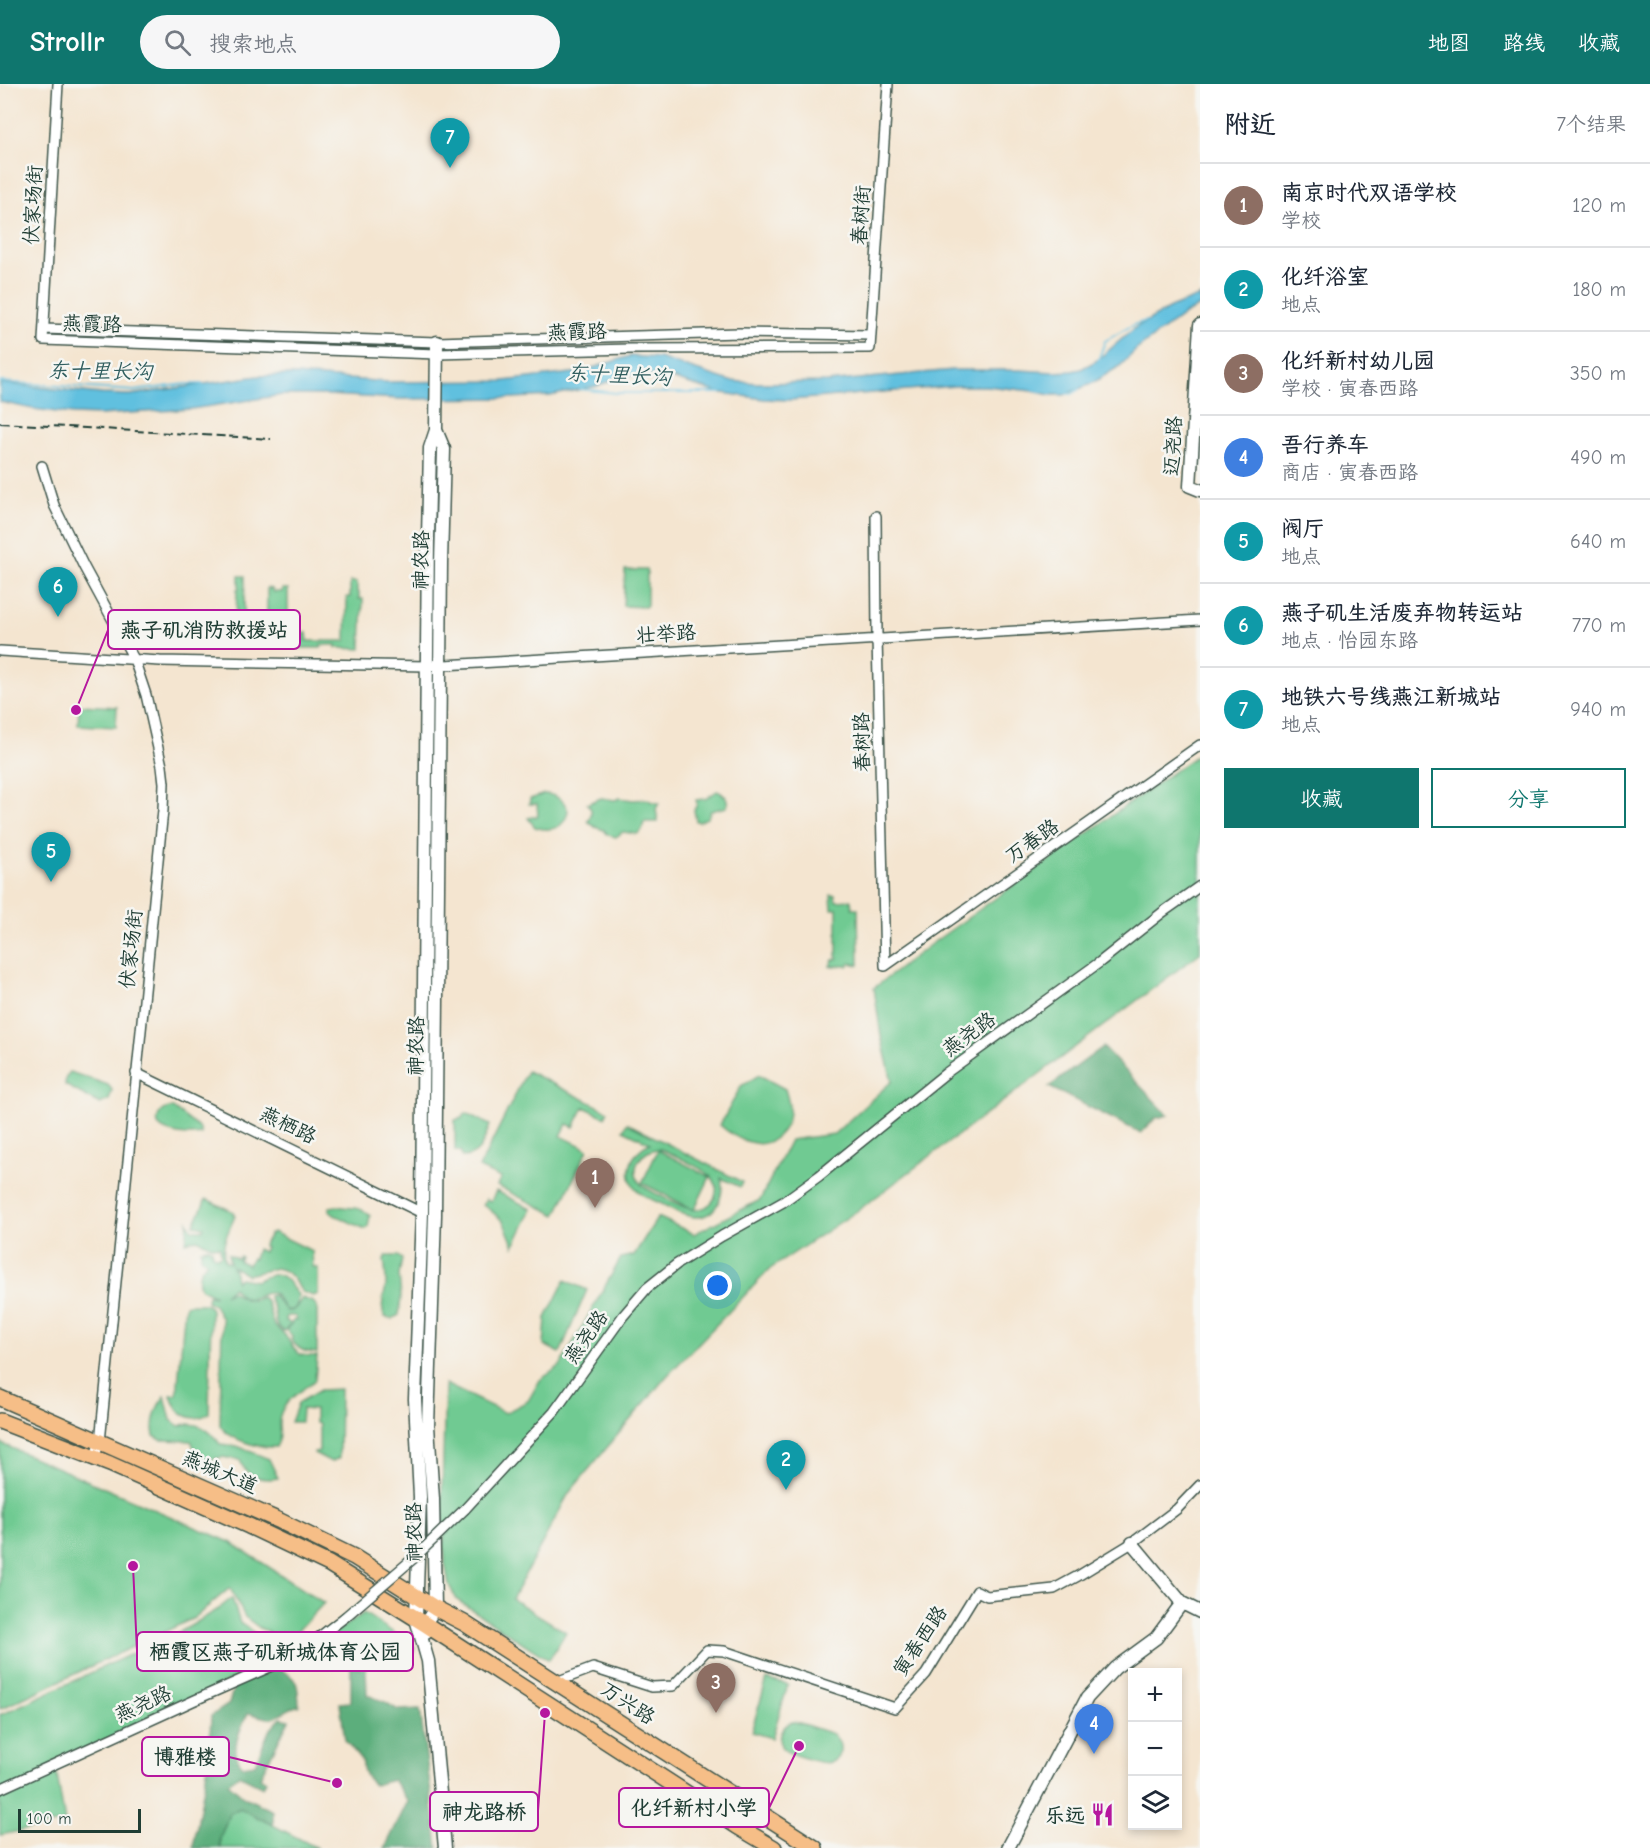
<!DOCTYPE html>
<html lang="zh">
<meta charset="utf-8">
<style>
body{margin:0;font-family:"Comic Neue","LXGW WenKai TC",sans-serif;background:#f6f6f7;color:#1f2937}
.controls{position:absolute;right:18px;bottom:18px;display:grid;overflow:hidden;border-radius:0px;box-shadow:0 3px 9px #0003}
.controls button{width:54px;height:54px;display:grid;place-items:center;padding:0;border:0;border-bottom:2px solid #e0e1e3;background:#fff;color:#1f2937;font:30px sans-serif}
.scale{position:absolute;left:18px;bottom:15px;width:123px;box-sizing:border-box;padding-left:6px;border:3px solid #1f3d34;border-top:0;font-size:16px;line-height:21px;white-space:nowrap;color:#1f3d34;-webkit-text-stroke:4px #f6f6f2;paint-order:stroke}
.you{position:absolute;left:718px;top:1202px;width:21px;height:21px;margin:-15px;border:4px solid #fff;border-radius:50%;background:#1a73e8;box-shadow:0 0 0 9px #1a73e833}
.badge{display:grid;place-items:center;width:39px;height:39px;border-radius:50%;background:#0f766e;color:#fff;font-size:20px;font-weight:700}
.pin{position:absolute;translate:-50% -50px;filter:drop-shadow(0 2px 3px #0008)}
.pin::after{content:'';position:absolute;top:32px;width:21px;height:18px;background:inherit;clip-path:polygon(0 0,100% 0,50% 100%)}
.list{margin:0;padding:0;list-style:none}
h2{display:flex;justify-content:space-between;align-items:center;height:78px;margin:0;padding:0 24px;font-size:26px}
h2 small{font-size:20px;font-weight:400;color:#747a83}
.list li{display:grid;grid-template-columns:39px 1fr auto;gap:18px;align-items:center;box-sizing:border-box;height:84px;padding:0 24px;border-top:2px solid #e0e1e3}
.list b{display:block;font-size:22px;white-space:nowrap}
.list p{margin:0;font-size:20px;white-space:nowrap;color:#747a83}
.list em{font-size:20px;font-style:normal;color:#747a83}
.actions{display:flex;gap:12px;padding:18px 24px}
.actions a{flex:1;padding:14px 0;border:2px solid #0f766e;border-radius:0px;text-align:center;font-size:21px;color:#0f766e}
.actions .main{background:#0f766e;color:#fff}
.icon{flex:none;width:33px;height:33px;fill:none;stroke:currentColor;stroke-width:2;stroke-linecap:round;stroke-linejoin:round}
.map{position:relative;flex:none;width:1200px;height:1764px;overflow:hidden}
header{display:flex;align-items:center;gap:36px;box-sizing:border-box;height:84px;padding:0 30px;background:#0f766e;color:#fff}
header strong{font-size:28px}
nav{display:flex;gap:33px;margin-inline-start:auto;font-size:21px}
.search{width:420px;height:54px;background:#f6f6f7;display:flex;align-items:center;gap:15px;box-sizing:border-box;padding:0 21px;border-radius:33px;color:#747a83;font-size:22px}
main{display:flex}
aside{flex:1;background:#fff}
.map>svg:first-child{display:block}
.green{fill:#70ca92;stroke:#488463;stroke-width:1.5;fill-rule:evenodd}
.forest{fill:#5cae7c;stroke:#3e7658;stroke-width:1.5}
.water{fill:#61c0df;stroke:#407e8a;stroke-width:1.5}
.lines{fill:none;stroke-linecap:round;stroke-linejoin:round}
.stream{stroke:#61c0df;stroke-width:2}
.minor-casing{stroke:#3f564b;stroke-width:12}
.tertiary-casing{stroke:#3f564b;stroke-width:15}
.primary-casing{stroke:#3f564b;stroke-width:18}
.minor{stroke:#fff;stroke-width:9}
.tertiary{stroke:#fff;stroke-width:12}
.primary{stroke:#f6be87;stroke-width:15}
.rail{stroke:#1f3d34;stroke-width:2;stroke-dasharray:9 4.5;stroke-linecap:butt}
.minor-bridge-casing{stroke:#3f564b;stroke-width:12;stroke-linecap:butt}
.minor-bridge{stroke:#fff;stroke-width:9}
.labels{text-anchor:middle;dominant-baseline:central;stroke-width:5;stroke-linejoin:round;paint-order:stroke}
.street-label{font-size:20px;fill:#1f3d34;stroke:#f6f6f2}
.poi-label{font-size:20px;font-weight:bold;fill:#1f3d34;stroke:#f6f6f2;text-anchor:end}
.water-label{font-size:21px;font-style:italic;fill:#305e5f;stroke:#f6f6f2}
.leader{fill:none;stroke:#b5179e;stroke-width:2}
.callout-dot{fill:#b5179e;stroke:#f6f6f2;stroke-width:2}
.callout{fill:#f6f6f2;stroke:#b5179e;stroke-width:2}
.callout-label{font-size:21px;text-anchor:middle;font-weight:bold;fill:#1f3d34}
</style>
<header>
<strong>Strollr</strong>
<div class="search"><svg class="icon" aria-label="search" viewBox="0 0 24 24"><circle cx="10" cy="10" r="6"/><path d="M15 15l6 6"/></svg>搜索地点</div>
<nav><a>地图</a><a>路线</a><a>收藏</a></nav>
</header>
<main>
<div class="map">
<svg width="1200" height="1764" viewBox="0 0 1200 1764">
<rect width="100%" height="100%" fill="#f6f6f2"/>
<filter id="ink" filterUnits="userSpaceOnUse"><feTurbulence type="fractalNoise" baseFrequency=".0167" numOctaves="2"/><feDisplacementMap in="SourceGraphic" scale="12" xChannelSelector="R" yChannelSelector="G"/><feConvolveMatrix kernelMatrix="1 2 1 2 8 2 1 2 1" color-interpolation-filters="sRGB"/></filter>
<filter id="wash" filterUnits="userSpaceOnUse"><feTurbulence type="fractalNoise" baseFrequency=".008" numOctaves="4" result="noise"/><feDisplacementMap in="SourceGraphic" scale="24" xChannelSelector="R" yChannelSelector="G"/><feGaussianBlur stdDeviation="1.35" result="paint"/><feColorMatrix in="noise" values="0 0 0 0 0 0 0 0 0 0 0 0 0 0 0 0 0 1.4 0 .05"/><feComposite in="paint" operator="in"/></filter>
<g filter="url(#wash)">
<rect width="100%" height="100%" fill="#f4e5d0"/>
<path class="green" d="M 625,486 L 646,486 L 647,488 L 647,521 L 645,523 L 623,522 Z
M 239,492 L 245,492 L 243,557 L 267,557 L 267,504 L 272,505 L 273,508 L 282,508 L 282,505 L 288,505 L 288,549 L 297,549 L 297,557 L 304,557 L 304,549 L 307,549 L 308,557 L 346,557 L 347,513 L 350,513 L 350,498 L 357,498 L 357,508 L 359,509 L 359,515 L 363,515 L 361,565 L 336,564 L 336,561 L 321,561 L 321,564 L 295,564 L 290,560 L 276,559 L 270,562 L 235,562 L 237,505 L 239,505 Z
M 79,621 L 117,623 L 116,643 L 78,641 Z
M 1200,669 L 1200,869 L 860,1125 L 770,1185 L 666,1293 L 569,1409 L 512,1515 L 566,1548 L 549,1576 L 457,1516 L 449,1501 L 445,1480 L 442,1412 L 445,1300 L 505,1329 L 528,1317 L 540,1296 L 560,1282 L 621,1174 L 634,1171 L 658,1133 L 694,1150 L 760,1116 L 790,1056 L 834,1050 L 892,997 L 881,952 L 874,904 L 931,860 Z
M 717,707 C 725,710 729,715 727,723 L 711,727 L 707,734 L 699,738 L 696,737 L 694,726 L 697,720 L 696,716 L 705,715 Z
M 544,710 C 555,710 565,716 568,727 C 565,745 550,748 535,743 L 528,734 L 538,732 L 537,720 L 529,720 L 530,715 Z
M 601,714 L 615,716 L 620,714 L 633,716 L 647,715 L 652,718 L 659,719 L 656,725 L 658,738 L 644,738 L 642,746 L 637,750 L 623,748 L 616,753 L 608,751 L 604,746 L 595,743 L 588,737 C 592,731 593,725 587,720 Z
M 831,811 L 835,811 L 836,817 L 851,816 L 852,824 L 858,824 L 859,881 L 850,879 L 848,882 L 830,882 L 833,876 L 837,875 L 837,825 L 832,825 Z
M 527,987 L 608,1027 L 605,1033 L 584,1023 L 574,1043 L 567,1040 L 561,1052 L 588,1065 L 556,1131 L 497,1102 L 501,1094 L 479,1084 Z
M 70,988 L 108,1001 L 112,1006 L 109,1016 L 100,1020 L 65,1001 L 66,993 Z
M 759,991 L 785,1005 C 787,1012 790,1020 789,1028 C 788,1046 772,1063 754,1059 C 742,1057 728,1049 720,1041 L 741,1002 Z
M 170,1024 L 173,1024 L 200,1045 L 201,1050 C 189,1052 166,1051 158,1041 C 156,1032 160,1025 170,1024 Z
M 466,1029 L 490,1041 C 484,1056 481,1073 462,1073 L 461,1067 L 455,1067 L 455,1036 L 462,1034 Z
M 627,1039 L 742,1098 L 740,1103 L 721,1094 C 725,1114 714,1138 689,1132 C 680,1130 672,1125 664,1121 C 656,1117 646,1114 639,1108 C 621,1092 631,1068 650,1059 L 623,1046 ZM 660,1065 C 669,1068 678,1073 686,1077 C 701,1085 724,1094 714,1115 C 710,1122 702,1126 694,1126 L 710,1093 L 658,1066 L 642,1099 L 694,1126 C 686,1125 649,1107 642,1101 C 627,1086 641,1065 660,1065 Z
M 496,1107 L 532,1125 L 514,1162 L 503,1137 L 483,1120 L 486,1115 L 491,1117 Z
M 206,1115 L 234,1128 L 233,1131 L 235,1132 C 229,1147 220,1160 225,1177 L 230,1179 L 228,1170 L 238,1175 L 240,1172 L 241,1173 L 239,1177 L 248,1181 L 252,1174 L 254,1175 L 257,1165 L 263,1168 L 265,1163 L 263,1162 L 270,1150 L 271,1150 L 273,1148 L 312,1167 L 313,1183 L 318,1184 L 318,1210 L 313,1212 L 302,1208 L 292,1193 L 283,1186 L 276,1184 L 247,1191 L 232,1182 L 235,1189 L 236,1197 L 240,1194 L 256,1197 C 281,1184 283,1191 298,1211 C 298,1220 295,1228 285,1226 C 293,1231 298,1221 302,1214 L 313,1218 L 317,1222 L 317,1269 C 304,1268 298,1266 291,1255 L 293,1253 L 286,1246 L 294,1236 L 297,1236 L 295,1232 L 287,1232 L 285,1234 L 285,1236 L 291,1240 L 284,1247 C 271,1239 277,1234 273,1222 C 271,1219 269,1216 269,1212 L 273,1211 L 285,1225 L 275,1210 C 259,1204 250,1228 233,1203 L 224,1211 L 232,1207 C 243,1216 249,1219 262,1213 C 271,1221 269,1230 273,1239 C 275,1244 280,1246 283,1249 C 289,1255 292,1264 298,1269 C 302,1272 311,1272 317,1272 L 315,1296 C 300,1308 279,1319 279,1339 C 279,1351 282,1352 276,1363 C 258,1364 232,1357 220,1342 L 222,1235 L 214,1221 L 207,1217 L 208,1211 L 215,1212 L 201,1205 C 196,1195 199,1186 207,1178 L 201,1173 L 201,1166 L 208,1163 L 212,1166 L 213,1171 L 217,1173 L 221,1171 L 220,1163 L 212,1162 L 197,1155 L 186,1158 L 188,1138 L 192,1146 L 203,1146 L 204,1143 L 194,1141 Z
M 337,1122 C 347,1125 362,1121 370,1132 L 368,1143 L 365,1145 L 334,1131 L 329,1125 L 330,1123 Z
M 386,1172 L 398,1172 L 402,1175 L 399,1191 L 401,1213 L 399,1231 L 392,1235 L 385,1233 C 379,1222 385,1212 386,1200 C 386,1192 385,1183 384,1175 Z
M 565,1196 L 587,1206 L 560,1269 L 544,1261 L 546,1234 Z
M 188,1220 L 205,1220 L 209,1222 L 211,1226 L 209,1329 C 192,1341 175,1329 171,1311 L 177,1311 L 185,1221 Z
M 340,1305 L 339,1374 L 331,1378 L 314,1369 L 314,1368 L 319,1367 L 319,1340 L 315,1339 L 315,1326 L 302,1325 L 301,1338 L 291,1338 L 298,1319 L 320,1306 Z
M 165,1312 L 171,1336 L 179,1342 C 196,1335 211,1347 220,1360 L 237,1362 L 269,1375 L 278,1394 C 262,1397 245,1393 240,1376 L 222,1373 L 207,1377 L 198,1372 L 191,1357 L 161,1356 L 154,1352 C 151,1338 156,1322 165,1312 Z
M 0,1359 L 232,1459 L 324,1519 L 287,1558 L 260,1544 L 245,1533 L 230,1504 L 194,1534 L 0,1625 Z
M 232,1514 L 240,1539 L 284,1569 L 56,1685 L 65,1738 L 0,1751 L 0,1631 L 187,1544 L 217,1526 Z
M 364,1529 L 415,1563 L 413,1570 L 401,1572 L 314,1571 L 312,1565 L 315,1561 Z
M 767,1595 L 788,1601 L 772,1654 L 751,1648 Z
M 792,1638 L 800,1639 L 833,1650 C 838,1655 841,1660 840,1667 C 836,1685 817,1678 805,1674 C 798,1672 789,1670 783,1665 C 775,1655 781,1643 792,1638 Z
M 240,1724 L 317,1764 L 220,1764 L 220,1754 L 229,1730 Z"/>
<path class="forest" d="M 1103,963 L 1168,1031 L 1156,1034 L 1141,1049 L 1049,1003 Z
M 273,1581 C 297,1596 298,1593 299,1622 C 287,1623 282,1632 272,1634 C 265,1635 255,1630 248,1629 C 240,1645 228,1668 243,1682 L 255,1680 L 269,1647 L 281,1634 L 289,1636 L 260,1693 L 266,1697 L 263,1703 L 239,1691 L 228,1699 L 244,1713 L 273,1727 L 273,1741 L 240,1724 L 229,1730 L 220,1754 L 220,1764 L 193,1764 L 209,1674 L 211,1632 L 229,1620 L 235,1598 Z
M 351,1583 L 366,1584 L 367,1611 L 385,1618 L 398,1626 L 420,1625 L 438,1764 L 385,1764 L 408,1717 L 393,1696 L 374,1701 C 366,1693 362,1689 363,1678 L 345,1656 L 340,1619 L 351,1618 Z"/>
<path class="water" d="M 1200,212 L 1200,222 L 1186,229 L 1136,266 L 1120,282 L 1091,300 L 1064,311 L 1050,311 L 1032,307 L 987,302 L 955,302 L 790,316 L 764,315 L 716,308 L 665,292 L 639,290 L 620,293 L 597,302 L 550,312 L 512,314 L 402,315 L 328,311 L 282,311 L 191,325 L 100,331 L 73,330 L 33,325 L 0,318 L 0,299 L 102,310 L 130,311 L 258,292 L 296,291 L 388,298 L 504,297 L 580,288 L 630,272 L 659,274 L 730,297 L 758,299 L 827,298 L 953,286 L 1019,286 L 1054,288 L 1072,287 L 1081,285 L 1096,277 L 1136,243 L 1170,224 Z"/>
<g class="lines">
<path class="stream" d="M 1098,277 L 1105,257 L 1133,241 L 1146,237
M 0,298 L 134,307 L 186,300 L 202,300
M 580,305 L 616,309 L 721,309
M 1065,309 L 1072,310 L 1079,305"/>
</g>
</g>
<g filter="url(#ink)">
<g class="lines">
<defs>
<path id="minor" d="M 58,0 L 43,256 L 437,270 L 631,265 L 870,264 L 888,0
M 44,245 L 437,258 L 739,249 L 870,251
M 42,382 L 54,421 L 84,483 L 134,575 L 146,611 L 162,682 L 164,699 L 163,726 L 100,1358 L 94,1374
M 876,432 L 877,554 L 885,882
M 0,567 L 160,577 L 427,582 L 1200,536
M 885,882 L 1200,661
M 136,989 L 422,1129
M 465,1425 L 554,1328 L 623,1232 L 647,1204 L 677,1180 L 722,1152 L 783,1118 L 819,1092 L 946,989 L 1100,878 L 1163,828 L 1200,802
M 556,1598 L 593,1584 L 652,1603 L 673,1602 L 707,1566 L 724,1567 L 895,1624 L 926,1590 L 977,1507 L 987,1512 L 1054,1505 L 1078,1492 L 1132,1459 L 1177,1425 L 1200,1401
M 0,1705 L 195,1616 L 295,1572 L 345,1533"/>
<path id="tertiary" d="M 1200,241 L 1190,402 L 1200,406
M 437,258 L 436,346 L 430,364 L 428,453 L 422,1129 L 415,1315 L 420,1413 L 416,1535 L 428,1577 L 445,1764
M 1132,1459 L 1182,1519 L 1200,1528
M 426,1549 L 425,1540 L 435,1524 L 433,1415 L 428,1342 L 435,1131 L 441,479 L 444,365 L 436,346
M 1008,1764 L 1087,1614 L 1115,1584 L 1156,1554 L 1182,1519"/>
<path id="primary" d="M 0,1314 L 280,1437 L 354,1473 L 435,1524 L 464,1539 L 815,1764
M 0,1337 L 110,1380 L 249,1442 L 329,1480 L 425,1540 L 737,1742 L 774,1764"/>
</defs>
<use href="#minor" class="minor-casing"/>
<use href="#tertiary" class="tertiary-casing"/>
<use href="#primary" class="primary-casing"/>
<use href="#minor" class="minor"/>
<use href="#tertiary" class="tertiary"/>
<use href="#primary" class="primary"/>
<path class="rail" d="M 0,339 L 271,355"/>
<defs>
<path id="minor-bridge" d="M 345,1533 L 415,1473 L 465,1425"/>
</defs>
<use href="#minor-bridge" class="minor-bridge-casing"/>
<use href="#minor-bridge" class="minor-bridge"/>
</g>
</g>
<defs>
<symbol id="restaurant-bare" viewBox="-9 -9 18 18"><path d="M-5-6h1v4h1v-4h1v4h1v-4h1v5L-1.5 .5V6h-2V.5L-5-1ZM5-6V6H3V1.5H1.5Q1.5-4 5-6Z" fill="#b5179e" stroke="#f6f6f2" stroke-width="2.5" paint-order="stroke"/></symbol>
</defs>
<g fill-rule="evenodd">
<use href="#restaurant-bare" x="1086" y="1714" width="33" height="33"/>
</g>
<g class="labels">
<g class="street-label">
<text transform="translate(33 121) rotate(-87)">伏家场街</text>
<text transform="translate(861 131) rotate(-86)">春树街</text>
<text transform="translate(92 240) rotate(2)">燕霞路</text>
<text transform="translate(577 248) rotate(-2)">燕霞路</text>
<text transform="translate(1173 362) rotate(-87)">迈尧路</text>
<text transform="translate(421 476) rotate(-89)">神农路</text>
<text transform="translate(666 550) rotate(-4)">壮举路</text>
<text transform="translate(862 658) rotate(-91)">春树路</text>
<text transform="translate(1032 757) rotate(-35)">万春路</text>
<text transform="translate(131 865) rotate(-84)">伏家场街</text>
<text transform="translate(969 950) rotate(-36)">燕尧路</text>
<text transform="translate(416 962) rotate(-89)">神农路</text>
<text transform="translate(288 1041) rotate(26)">燕栖路</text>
<text transform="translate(586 1253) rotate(-55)">燕尧路</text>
<text transform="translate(220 1388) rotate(23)">燕城大道</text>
<text transform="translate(414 1448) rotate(-91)">神农路</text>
<text transform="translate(920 1557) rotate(-56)">寅春西路</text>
<text transform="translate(628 1619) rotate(33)">万兴路</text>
<text transform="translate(143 1620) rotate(-25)">燕尧路</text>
</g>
<g class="poi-label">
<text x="1085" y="1731">乐远</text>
</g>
<g class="water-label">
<text transform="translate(100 287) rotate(1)">东十里长沟</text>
<text transform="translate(619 291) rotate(3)">东十里长沟</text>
</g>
</g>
<path class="leader" d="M76 626L108 546M133 1482L137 1567M337 1699L229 1673M799 1662L769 1724M545 1629L538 1727"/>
<g class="callout-dot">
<circle cx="76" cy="626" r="6"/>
<circle cx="133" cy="1482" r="6"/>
<circle cx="337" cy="1699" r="6"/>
<circle cx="799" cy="1662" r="6"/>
<circle cx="545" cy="1629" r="6"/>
</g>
<g class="callout">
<rect x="108" y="526" width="192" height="39" rx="6"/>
<rect x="137" y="1548" width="276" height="39" rx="6"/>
<rect x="142" y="1653" width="87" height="39" rx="6"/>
<rect x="619" y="1704" width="150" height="39" rx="6"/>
<rect x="430" y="1708" width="108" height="39" rx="6"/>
</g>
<g class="callout-label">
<text x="204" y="553">燕子矶消防救援站</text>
<text x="275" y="1575">栖霞区燕子矶新城体育公园</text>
<text x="185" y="1680">博雅楼</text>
<text x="694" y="1731">化纤新村小学</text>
<text x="484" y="1735">神龙路桥</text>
</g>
</svg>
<div class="controls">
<button>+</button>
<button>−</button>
<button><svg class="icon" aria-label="layers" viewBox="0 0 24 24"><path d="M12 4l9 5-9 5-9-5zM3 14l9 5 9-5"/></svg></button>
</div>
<div class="scale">100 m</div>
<div class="you"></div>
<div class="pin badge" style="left:595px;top:1124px;background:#8d6e63">1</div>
<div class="pin badge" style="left:786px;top:1406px;background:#0f9aa8">2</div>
<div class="pin badge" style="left:716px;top:1629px;background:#8d6e63">3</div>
<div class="pin badge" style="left:1094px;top:1670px;background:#3f7fe0">4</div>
<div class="pin badge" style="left:51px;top:798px;background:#0f9aa8">5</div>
<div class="pin badge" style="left:58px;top:533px;background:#0f9aa8">6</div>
<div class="pin badge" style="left:450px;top:84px;background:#0f9aa8">7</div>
</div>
<aside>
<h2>附近<small>7个结果</small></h2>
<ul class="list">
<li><span class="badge" style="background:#8d6e63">1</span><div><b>南京时代双语学校</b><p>学校</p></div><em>120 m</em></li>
<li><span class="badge" style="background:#0f9aa8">2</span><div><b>化纤浴室</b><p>地点</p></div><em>180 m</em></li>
<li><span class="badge" style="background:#8d6e63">3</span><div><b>化纤新村幼儿园</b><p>学校 · 寅春西路</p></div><em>350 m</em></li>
<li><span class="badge" style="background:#3f7fe0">4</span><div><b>吾行养车</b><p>商店 · 寅春西路</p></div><em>490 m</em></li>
<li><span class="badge" style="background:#0f9aa8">5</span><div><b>阀厅</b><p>地点</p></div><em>640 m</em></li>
<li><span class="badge" style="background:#0f9aa8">6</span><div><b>燕子矶生活废弃物转运站</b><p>地点 · 怡园东路</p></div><em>770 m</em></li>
<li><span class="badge" style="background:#0f9aa8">7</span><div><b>地铁六号线燕江新城站</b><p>地点</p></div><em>940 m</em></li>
</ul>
<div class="actions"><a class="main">收藏</a><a>分享</a></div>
</aside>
</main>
